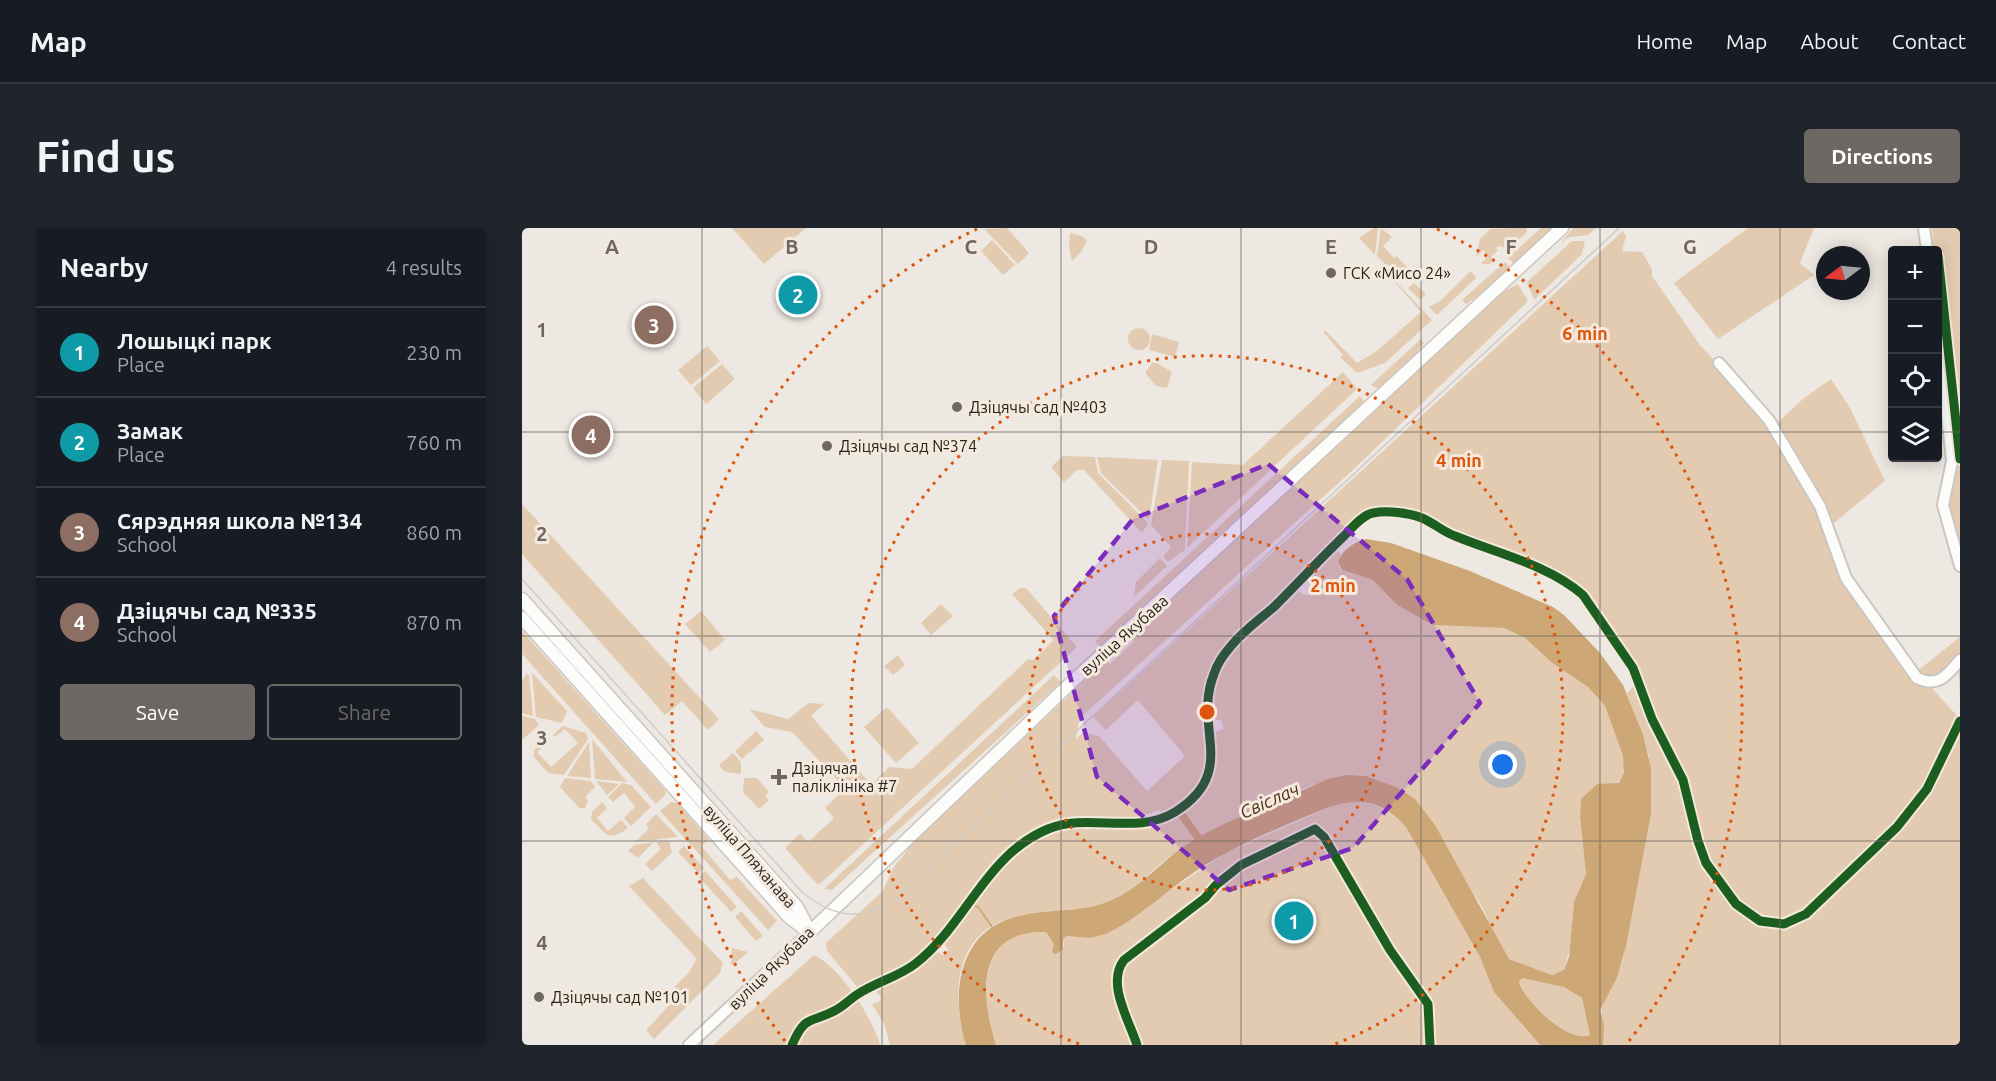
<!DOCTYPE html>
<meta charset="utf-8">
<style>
body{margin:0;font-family:Ubuntu,sans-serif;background:#20242c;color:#f1f3f6}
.controls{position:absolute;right:18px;top:18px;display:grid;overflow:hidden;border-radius:6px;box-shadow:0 3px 15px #0003}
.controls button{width:54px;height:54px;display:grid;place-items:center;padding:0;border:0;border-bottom:2px solid #363941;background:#171b24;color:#f1f3f6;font:30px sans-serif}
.compass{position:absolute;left:1294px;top:18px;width:54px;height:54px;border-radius:50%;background:#171b24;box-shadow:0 3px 15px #0003;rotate:254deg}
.you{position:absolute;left:981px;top:537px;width:21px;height:21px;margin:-15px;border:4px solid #fff;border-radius:50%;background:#1a73e8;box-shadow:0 0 0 9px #1a73e833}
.badge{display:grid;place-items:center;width:39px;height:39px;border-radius:50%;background:#6d6863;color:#fff;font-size:20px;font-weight:700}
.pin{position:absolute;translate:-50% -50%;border:3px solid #fff;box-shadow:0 2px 6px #0006}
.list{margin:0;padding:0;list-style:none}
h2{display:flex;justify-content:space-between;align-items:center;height:78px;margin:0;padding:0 24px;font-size:26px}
h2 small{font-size:20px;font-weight:400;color:#9ea1a6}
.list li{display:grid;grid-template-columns:39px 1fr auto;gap:18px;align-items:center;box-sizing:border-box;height:90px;padding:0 24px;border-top:2px solid #363941}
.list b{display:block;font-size:22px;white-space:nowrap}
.list p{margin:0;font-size:20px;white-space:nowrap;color:#9ea1a6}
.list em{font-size:20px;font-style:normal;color:#9ea1a6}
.actions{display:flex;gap:12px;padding:18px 24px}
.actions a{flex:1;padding:14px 0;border:2px solid #6d6863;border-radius:6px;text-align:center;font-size:21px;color:#6d6863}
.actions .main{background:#6d6863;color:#fff}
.icon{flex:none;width:33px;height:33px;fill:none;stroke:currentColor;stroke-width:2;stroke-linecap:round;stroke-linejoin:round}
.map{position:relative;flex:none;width:1438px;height:817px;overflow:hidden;border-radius:6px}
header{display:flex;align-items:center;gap:36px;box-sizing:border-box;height:84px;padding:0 30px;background:#171b24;border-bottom:2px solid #363941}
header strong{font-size:28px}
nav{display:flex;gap:33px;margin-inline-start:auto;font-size:21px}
.intro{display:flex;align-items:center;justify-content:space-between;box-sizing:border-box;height:144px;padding:0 36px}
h1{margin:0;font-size:42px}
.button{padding:15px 27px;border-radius:6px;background:#6d6863;color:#fff;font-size:21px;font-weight:700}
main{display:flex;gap:36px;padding:0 36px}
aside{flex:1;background:#171b24;border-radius:6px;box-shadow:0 3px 15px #0003}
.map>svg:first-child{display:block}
.green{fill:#e2cbb0}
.water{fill:#cda776;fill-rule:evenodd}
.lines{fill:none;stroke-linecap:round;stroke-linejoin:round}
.stream{stroke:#cda776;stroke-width:2}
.canal{stroke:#cda776;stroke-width:8}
.minor-casing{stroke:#cbc6c0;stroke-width:14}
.major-casing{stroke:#cbc6c0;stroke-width:15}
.minor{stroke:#fcfcfb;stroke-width:10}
.major{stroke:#fcfcfb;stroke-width:12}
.tram{stroke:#ceccca;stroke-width:1.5}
.cycleway-casing{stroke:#f4e9dc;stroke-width:13}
.cycleway{stroke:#1b5e20;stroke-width:9}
.marked{fill:#7b2cbf;fill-opacity:0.2;stroke:#7b2cbf;stroke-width:4.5;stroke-dasharray:12 8;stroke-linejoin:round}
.grid{fill:none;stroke:#6d6863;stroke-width:1.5;stroke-opacity:0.55}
.ring{fill:none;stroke:#de560d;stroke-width:3;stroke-dasharray:3 6}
.poi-dot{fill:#6d6863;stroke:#f4e9dc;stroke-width:2}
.labels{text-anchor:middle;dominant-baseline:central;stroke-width:6;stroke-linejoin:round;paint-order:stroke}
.poi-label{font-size:16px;fill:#27231e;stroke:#f4e9dc;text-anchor:start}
.street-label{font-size:16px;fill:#27231e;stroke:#f4e9dc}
.water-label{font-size:18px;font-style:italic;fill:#493215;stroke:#f4e9dc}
.grid-label{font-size:20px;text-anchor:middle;font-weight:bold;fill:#6d6863;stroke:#f4e9dc;stroke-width:6;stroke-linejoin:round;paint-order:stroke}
.centre{fill:#de560d;stroke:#f4e9dc;stroke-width:3}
.ring-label{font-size:18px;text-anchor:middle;font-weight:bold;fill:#de560d;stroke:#f4e9dc;stroke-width:6;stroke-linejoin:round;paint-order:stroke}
</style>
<header>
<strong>Map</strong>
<nav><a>Home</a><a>Map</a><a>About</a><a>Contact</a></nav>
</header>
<div class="intro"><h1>Find us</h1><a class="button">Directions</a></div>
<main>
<aside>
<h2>Nearby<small>4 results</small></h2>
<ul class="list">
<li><span class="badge" style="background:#0f9aa8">1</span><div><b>Лошыцкі парк</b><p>Place</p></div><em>230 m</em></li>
<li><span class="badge" style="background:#0f9aa8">2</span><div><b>Замак</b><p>Place</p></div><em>760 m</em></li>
<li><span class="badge" style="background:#8d6e63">3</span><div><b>Сярэдняя школа №134</b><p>School</p></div><em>860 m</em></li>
<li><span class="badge" style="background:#8d6e63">4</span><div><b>Дзіцячы сад №335</b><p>School</p></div><em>870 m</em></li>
</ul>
<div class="actions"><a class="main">Save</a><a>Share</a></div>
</aside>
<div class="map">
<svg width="1438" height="817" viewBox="0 0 1438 817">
<rect width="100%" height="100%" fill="#eee8e2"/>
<path class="green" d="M 210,0 L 284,0 L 242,36 Z
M 485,0 L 507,25 L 496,36 L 462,1 Z
M 852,0 L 856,0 L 853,27 L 837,10 Z
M 859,0 L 870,9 L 861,18 L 872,30 L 875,28 L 896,51 L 863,36 L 855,28 Z
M 991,0 L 1004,0 L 1005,4 L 988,20 L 977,18 L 974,20 L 976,23 L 970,27 L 969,36 L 959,36 L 966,28 L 961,22 L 954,29 L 958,11 L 968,1 Z
M 1019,0 L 1032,0 L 992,36 L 986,30 Z
M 1051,0 L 1074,0 L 1066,7 L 1047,9 L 1038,16 Z
M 1226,0 L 1292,0 L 1278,35 L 1292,47 L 1196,111 L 1152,55 Z
M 1410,0 L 1438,0 L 1438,331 L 1426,289 L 1426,275 L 1435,235 L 1416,65 L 1416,22 L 1412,22 Z
M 1101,3 L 1104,8 L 1100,23 L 1120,24 L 1130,41 L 1130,48 L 1178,117 L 1253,197 L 1282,170 L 1309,151 L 1328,180 L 1363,253 L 1306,300 L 1304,296 C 1304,303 1304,312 1307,319 C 1331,375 1396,445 1438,491 L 1418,538 L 1391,580 L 1352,622 L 1274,693 C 1232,705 1194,662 1180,626 C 1171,603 1170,578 1162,555 C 1154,534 1140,515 1131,494 C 1123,477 1119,459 1112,443 C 1100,418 1076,391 1061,367 L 1050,358 L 991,328 L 936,310 L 900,290 L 886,286 L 851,285 L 833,297 L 750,380 L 719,407 L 700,430 L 692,444 L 686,472 L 689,530 L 693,504 L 701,501 L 700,493 L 692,491 L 693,457 L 705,432 L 723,411 L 776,363 L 785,368 L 792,360 L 785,354 L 815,323 L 819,326 L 816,335 L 819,342 L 851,352 L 875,377 L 911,397 L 982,400 L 1003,410 L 1029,434 L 1066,459 L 1083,478 L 1101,528 L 1103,540 L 1100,553 L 1094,556 L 1075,556 L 1059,571 L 1058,589 L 1064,646 L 1052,674 L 1048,720 L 1042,742 L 1030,747 L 987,731 C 975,717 968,696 960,679 C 953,667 944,657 938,645 C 911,600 905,567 849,549 C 809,537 681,604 647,629 C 630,642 616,659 597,669 C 553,693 493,671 456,709 C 430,737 434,783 444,817 L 368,817 L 362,795 L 350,776 L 358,773 L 359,769 L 354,763 L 397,740 L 414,723 L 421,727 L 426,721 L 422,715 L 435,699 L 431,694 C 459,655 496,600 549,595 C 580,592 611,600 641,589 L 637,582 L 623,587 L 615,584 L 619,590 C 589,591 551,583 523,595 C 457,623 441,691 389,732 C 374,744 355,752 337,761 L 305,723 L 304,715 L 361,663 L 371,640 L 392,614 L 584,433 L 588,436 L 611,414 L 608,409 L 973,68 L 996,56 L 1006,73 L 833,240 L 557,491 L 554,511 L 561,504 L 577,508 L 625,563 L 663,528 L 616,472 L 584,502 L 571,489 Z
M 548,5 L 560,8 L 565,13 L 559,24 L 550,33 L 547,18 Z
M 470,12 L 493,37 L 481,47 L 459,23 Z
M 1050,13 L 1063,13 L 1060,26 L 1012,72 L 1005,54 Z
M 983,34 L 988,40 L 963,63 L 944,76 L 940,72 Z
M 857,36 L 910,92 L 863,135 L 835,145 L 818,129 L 821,127 L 802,105 L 803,102 L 835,135 L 855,123 L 899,84 Z
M 949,43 L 954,50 L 915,87 L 907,79 L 918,73 Z
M 892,55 L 904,66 L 898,72 L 886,60 Z
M606 111a11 11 0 1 1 22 0a11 11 0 1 1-22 0Z
M 630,106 L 657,114 L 653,129 L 627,122 Z
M 899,111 L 902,115 L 889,132 L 860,159 L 854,160 L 849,157 Z
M 185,118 L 198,133 L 169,157 L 156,142 Z
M 630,135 L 635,135 L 650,144 L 645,160 L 634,158 L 623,145 Z
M 200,136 L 213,151 L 184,176 L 171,160 Z
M 821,144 L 835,161 L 665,320 L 670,234 L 721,237 Z
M 838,168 L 843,176 L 582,419 L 578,419 L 573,413 Z
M 541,228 L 573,229 L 576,245 L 626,295 L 620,305 L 562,242 L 555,242 L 542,254 L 529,239 Z
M 575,229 L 636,232 L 627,292 L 579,245 Z
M 640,232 L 667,233 L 663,322 L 646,334 L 641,328 L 649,319 L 629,297 Z
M 0,276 L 197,491 L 186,502 L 160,473 L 143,487 L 0,326 Z
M 638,330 L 645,338 L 612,369 L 614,354 Z
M 498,360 L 504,360 L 555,419 L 298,656 L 294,655 L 263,620 L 278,606 L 286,614 L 312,590 L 303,580 L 323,560 L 270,504 L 243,499 L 227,481 L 266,491 L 287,475 L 302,476 L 289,488 L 347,554 L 353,553 L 367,539 L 390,541 L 506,431 L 511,432 L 532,412 L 490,366 Z
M 419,376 L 431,388 L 409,407 L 399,395 Z
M 179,383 L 203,412 L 188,424 L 163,396 Z
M 0,403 L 143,562 L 144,566 L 134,576 L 0,426 Z
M 1438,409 L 1438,473 L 1436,433 L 1412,453 L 1394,444 Z
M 376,427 L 383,437 L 371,447 L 362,438 Z
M 10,445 L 45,483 L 40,495 L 14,489 Z
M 4,446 L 7,447 L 11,488 L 0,485 L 0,453 Z
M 532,447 L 539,454 L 310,662 L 302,661 Z
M 1113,457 L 1131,501 L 1161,560 L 1175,620 L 1190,650 L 1225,689 L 1243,697 L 1261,699 L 1278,693 L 1374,608 L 1400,577 L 1438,507 L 1438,817 L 1081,817 L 1079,779 L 1095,750 L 1101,731 L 1129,586 L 1127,529 L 1105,465 Z
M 365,479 L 397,515 L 374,535 L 342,499 Z
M 0,488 L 13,491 L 17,497 L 0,512 Z
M 41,498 L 64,505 L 66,511 L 42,547 L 26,545 L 12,529 L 12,522 L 23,513 L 25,516 L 15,524 L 29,539 L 56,515 L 43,501 L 33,509 L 31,507 Z
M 234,503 L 242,512 L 220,531 L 213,523 Z
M 70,511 L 105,554 L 73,551 Z
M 67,514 L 69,550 L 45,548 Z
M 211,525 L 219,534 L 219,546 L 203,544 L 197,537 Z
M 43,550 L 69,553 L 73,559 L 63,569 L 66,573 L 63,580 L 57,580 L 38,559 Z
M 222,550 L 235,550 L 247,564 L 243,568 L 247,572 L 237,581 L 221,564 Z
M 74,553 L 97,556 L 85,567 Z
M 100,555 L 109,557 L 129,579 L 109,598 L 102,590 L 113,579 L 102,565 L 91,574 L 86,569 Z
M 834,573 C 855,575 870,584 884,599 L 958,729 L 972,764 L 1018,817 L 474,817 C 460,768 452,702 524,704 L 532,716 L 531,722 L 542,718 L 541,711 L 545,708 L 568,710 L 584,706 L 703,625 L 813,577 Z
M 80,574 L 85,580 L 75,590 L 86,603 L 99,592 L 106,600 C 86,614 86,607 69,592 L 70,584 Z
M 149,574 L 155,575 L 187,612 L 179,618 L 208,652 L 215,649 L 255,693 L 246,702 L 138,583 Z
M 134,586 L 156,609 L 113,614 L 127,601 L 124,596 Z
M 147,613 L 150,625 L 130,643 L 123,636 L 139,621 L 134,614 Z
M 132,614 L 116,630 L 106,623 L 112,617 Z
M 162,618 L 182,640 L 176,645 L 156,624 Z
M 183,643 L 215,679 L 209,684 L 177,649 Z
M 121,650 L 201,735 L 198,745 L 132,811 L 124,802 L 154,770 L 148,764 L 167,744 L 175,731 L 107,658 Z
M 219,683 L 241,708 L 234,713 L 213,689 Z
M 210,720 L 226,724 L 211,737 L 209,736 Z
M 292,727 C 319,740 350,789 358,817 L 191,817 Z
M 1000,750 L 1042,759 L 1060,770 L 1068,807 C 1048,817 1002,773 997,754 Z"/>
<path class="water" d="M 844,311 L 869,315 L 948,343 L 1031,379 L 1042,387 L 1078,425 L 1101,457 L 1121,507 L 1129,540 L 1129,586 L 1104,718 L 1095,750 L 1078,782 L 1082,797 L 1081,817 L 1018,817 L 972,764 L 958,729 L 884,599 C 847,558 816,575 773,593 C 739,608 705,622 674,643 C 644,663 617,690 584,706 L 568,710 L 545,708 L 541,711 L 541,722 L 533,726 L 530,724 L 532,716 L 524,704 C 452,702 459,768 474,817 L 444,817 C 428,766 436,702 496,688 C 528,680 563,686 594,670 C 622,657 643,629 670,613 C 712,588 761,572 806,551 L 825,547 L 845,548 L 874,559 L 892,570 L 913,597 L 987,731 L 1030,747 L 1042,742 L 1047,729 L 1052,674 L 1064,646 L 1058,589 L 1059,571 L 1075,556 L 1097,555 L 1102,545 L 1101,528 L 1083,478 L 1066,459 L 1029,434 L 1003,410 L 982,400 L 911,397 L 875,377 L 851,352 L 820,342 L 816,334 C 820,322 832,314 844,311 ZM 1000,750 L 1042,759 L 1060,770 L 1068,807 C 1048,817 1002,773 997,754 Z"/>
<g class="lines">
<path class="stream" d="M 451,676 L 457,680 L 470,699"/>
<path class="canal" d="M 660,587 L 682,618"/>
<defs>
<path id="minor" d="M 1402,0 L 1405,22
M 1416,104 L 1430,233 L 1421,277 L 1438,338
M 1197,135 L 1247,192 L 1298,278 L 1324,350 L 1395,450 C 1415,460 1425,448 1438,432
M 167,817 L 288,704"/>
<path id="major" d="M 0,371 L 275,679 L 288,704
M 0,390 L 267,689 L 284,702
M 288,704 L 552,452 L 1040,0"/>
</defs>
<use href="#minor" class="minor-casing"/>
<use href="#major" class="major-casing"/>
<use href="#minor" class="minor"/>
<use href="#major" class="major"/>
<path class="tram" d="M 0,351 L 280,664 C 313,691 343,695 378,667 L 1097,0"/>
<defs>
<path id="cycleway" d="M 1416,28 L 1438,231
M 270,817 C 284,785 289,796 314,782 C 322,778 328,771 336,766 C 354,754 376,749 393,736 C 444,697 463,627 526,601 C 566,584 614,608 653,584 C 718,543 670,500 692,446 C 695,436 702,426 709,418 C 721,403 738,391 753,378 C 776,355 798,331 822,308 C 830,300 840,287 851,285 C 865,282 887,285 900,290 C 912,295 921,304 933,308 C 974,325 1027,337 1061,367 L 1111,440 L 1130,491 L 1161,552 L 1176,613 L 1184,635 L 1214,676 L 1238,693 L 1262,696 L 1284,686 L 1375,599 L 1405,561 L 1438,493
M 615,817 C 607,792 584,755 602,732 L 683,670 L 694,657 L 719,637 L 793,601 L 802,609 L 868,722 L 906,776 L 908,817"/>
</defs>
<use href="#cycleway" class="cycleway-casing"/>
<use href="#cycleway" class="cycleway"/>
</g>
<path class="marked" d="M 746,236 L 885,351 L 958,475 L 831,620 L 707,662 L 575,549 L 532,388 L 611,291 Z"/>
<path class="grid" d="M 180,0 L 180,817M 360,0 L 360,817M 539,0 L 539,817M 719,0 L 719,817M 899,0 L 899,817M 1078,0 L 1078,817M 1258,0 L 1258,817M 0,204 L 1370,204M 1416,204 L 1438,204M 0,408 L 1438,408M 0,613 L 1438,613"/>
<g class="ring">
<circle cx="685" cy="484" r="178"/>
<path d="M557 816A356 356 0 1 1 813 816"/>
<path d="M263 813A535 535 0 0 1 455 1M915 1A535 535 0 0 1 1107 813"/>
</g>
<g class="poi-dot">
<circle cx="809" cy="45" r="6"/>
<circle cx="435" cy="179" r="6"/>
<circle cx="305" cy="218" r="6"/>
<path d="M254 540h6v6h6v6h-6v6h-6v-6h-6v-6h6z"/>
<circle cx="17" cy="769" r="6"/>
</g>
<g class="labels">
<g class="poi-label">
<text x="821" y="45">ГСК «Мисо 24»</text>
<text x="447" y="179">Дзіцячы сад №403</text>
<text x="317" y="218">Дзіцячы сад №374</text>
<text x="270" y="540">Дзіцячая<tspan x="270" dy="18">паліклініка #7</tspan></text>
<text x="29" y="769">Дзіцячы сад №101</text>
</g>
<g class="street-label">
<text transform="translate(602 407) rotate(-42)">вуліца Якубава</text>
<text transform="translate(228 628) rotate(49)">вуліца Пляханава</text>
<text transform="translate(249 740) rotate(-44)">вуліца Якубава</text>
</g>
<g class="water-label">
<text transform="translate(747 572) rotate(-24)">Свіслач</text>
</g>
</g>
<g class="grid-label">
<text x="90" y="26">A</text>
<text x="270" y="26">B</text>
<text x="449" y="26">C</text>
<text x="629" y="26">D</text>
<text x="809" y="26">E</text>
<text x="989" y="26">F</text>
<text x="1168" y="26">G</text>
<text x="20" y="109">1</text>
<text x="20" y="313">2</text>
<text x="20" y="517">3</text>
<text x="20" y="722">4</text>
</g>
<circle cx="685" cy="484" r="9" class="centre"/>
<g class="ring-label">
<text x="1063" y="112">6 min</text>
<text x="937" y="239">4 min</text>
<text x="811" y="364">2 min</text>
</g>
</svg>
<div class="controls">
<button>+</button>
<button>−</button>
<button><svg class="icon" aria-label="locate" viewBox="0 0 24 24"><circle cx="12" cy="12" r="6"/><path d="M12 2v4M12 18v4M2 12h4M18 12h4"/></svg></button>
<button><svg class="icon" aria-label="layers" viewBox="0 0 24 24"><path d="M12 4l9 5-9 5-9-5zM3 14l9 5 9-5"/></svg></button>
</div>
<svg class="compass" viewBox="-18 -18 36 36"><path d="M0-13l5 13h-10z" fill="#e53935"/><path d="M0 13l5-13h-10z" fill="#9ea1a6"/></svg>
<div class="you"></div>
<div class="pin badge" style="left:772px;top:693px;background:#0f9aa8">1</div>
<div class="pin badge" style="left:276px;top:67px;background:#0f9aa8">2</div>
<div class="pin badge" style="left:132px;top:97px;background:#8d6e63">3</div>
<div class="pin badge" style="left:69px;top:207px;background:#8d6e63">4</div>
</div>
</main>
